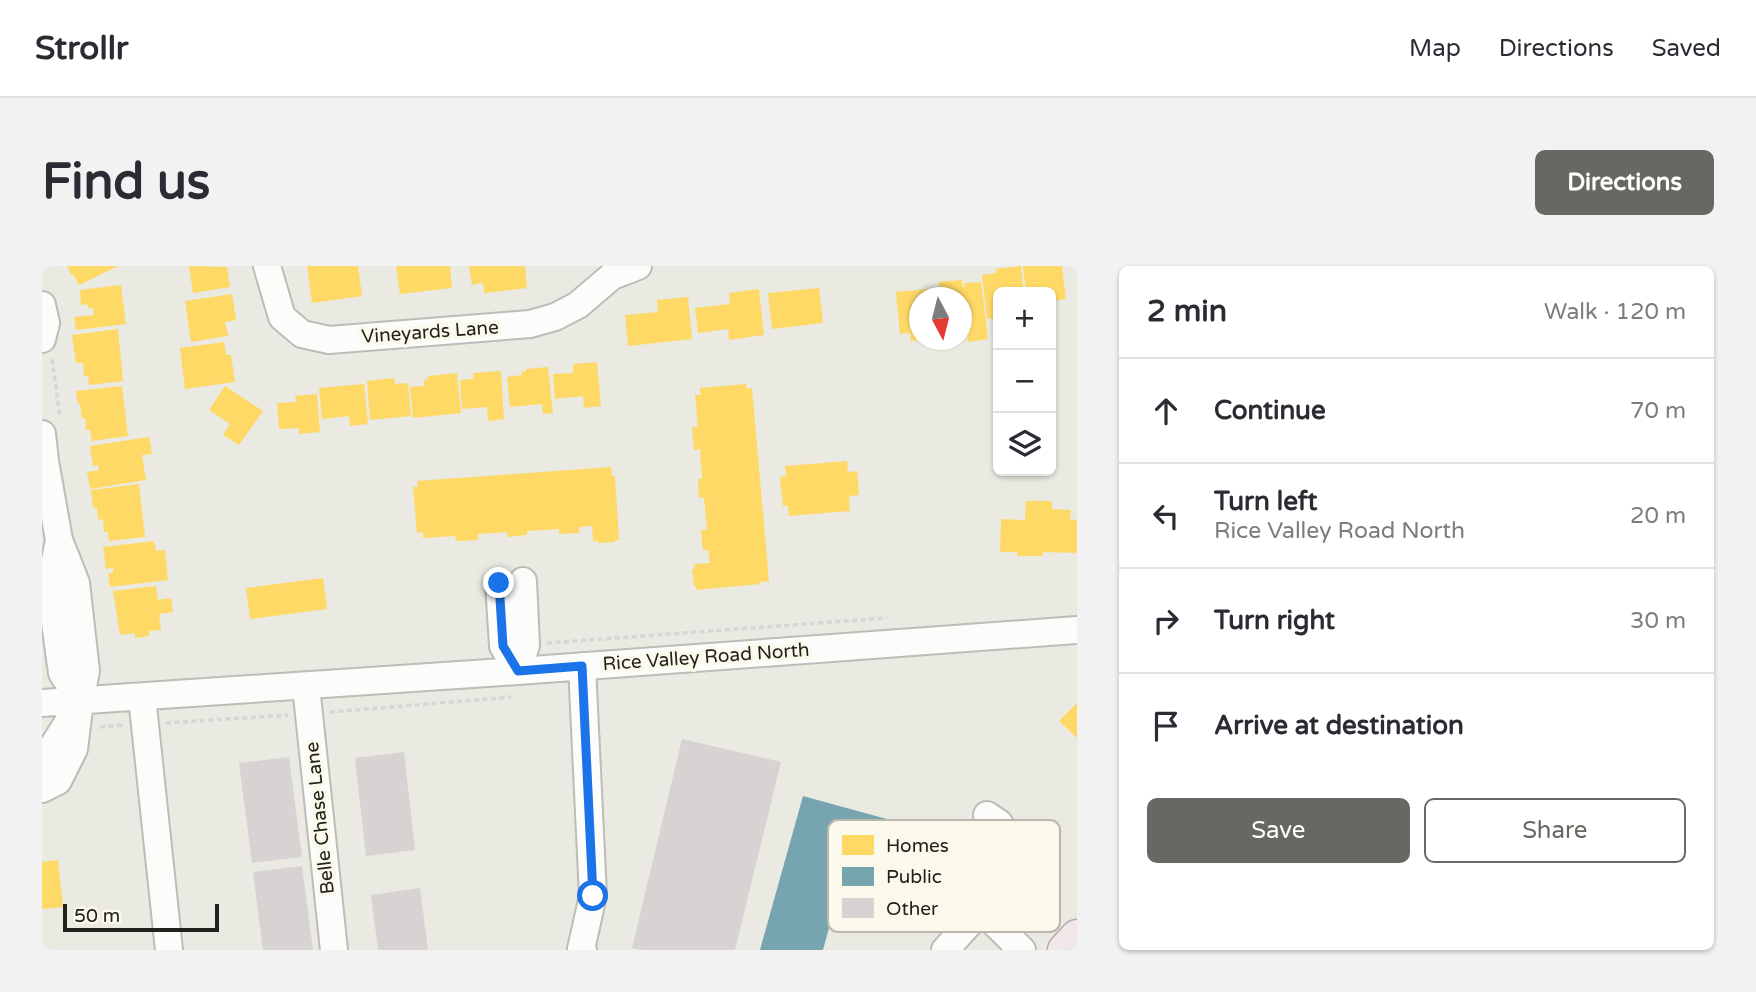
<!DOCTYPE html>
<meta charset="utf-8">
<style>
body{margin:0;font-family:"Varela Round",sans-serif;background:#f2f2f3;color:#2b2b33}
.controls{position:absolute;right:21px;top:21px;display:grid;overflow:hidden;border-radius:10px;box-shadow:0 2px 5px #0004}
.controls button{width:63px;height:63px;display:grid;place-items:center;padding:0;border:0;border-bottom:2px solid #e1e1e2;background:#fff;color:#2b2b33;font:35px sans-serif}
.compass{position:absolute;left:867px;top:21px;width:63px;height:63px;border-radius:50%;background:#fff;box-shadow:0 2px 5px #0004;rotate:173deg}
.scale{position:absolute;left:21px;bottom:18px;width:156px;box-sizing:border-box;padding-left:7px;border:4px solid #22221d;border-top:0;font-size:19px;line-height:24px;white-space:nowrap;color:#22221d;-webkit-text-stroke:5px #fbf9eb;paint-order:stroke}
.stop{position:absolute;width:21px;height:21px;margin:-16px;border:5px solid #1a73e8;border-radius:50%;background:#fff}
.stop.end{background:#1a73e8;border-color:#fff;box-shadow:0 2px 7px #0008}
.list{margin:0;padding:0;list-style:none}
h2{display:flex;justify-content:space-between;align-items:center;height:91px;margin:0;padding:0 28px;font-size:30px}
h2 small{font-size:23px;font-weight:400;color:#7c7c81}
.list li{display:grid;grid-template-columns:46px 1fr auto;gap:21px;align-items:center;box-sizing:border-box;height:105px;padding:0 28px;border-top:2px solid #e1e1e2}
.list b{display:block;font-size:26px;white-space:nowrap}
.list p{margin:0;font-size:23px;white-space:nowrap;color:#7c7c81}
.list em{font-size:23px;font-style:normal;color:#7c7c81}
.actions{display:flex;gap:14px;padding:21px 28px}
.actions a{flex:1;padding:16px 0;border:2px solid #686862;border-radius:10px;text-align:center;font-size:24px;color:#686862}
.actions .main{background:#686862;color:#fff}
.icon{flex:none;width:38px;height:38px;fill:none;stroke:currentColor;stroke-width:2;stroke-linecap:round;stroke-linejoin:round}
.map{position:relative;flex:none;width:1035px;height:684px;overflow:hidden;border-radius:10px}
header{display:flex;align-items:center;gap:42px;box-sizing:border-box;height:98px;padding:0 35px;background:#fff;border-bottom:2px solid #e1e1e2}
header strong{font-size:33px}
nav{display:flex;gap:38px;margin-inline-start:auto;font-size:24px}
.intro{display:flex;align-items:center;justify-content:space-between;box-sizing:border-box;height:168px;padding:0 42px}
h1{margin:0;font-size:49px}
.button{padding:18px 32px;border-radius:10px;background:#686862;color:#fff;font-size:24px;font-weight:700}
main{display:flex;gap:42px;padding:0 42px}
aside{flex:1;background:#fff;border-radius:10px;box-shadow:0 2px 5px #0004}
.map>svg:first-child{display:block}
.homes{fill:#ffd966}
.public{fill:#76a5af}
.building{fill:#d6d3d2}
.lines{fill:none;stroke-linecap:round;stroke-linejoin:round}
.minor-casing{stroke:#bdbcb7;stroke-width:30}
.major-casing{stroke:#b6a8a6;stroke-width:35}
.path{stroke:#d6d6d4;stroke-width:3.5;stroke-dasharray:5 3.5;stroke-linecap:butt}
.minor{stroke:#fcfcfb;stroke-width:26}
.major{stroke:#f0e8e8;stroke-width:32}
.route{stroke:#1a73e8;stroke-width:9}
.labels{text-anchor:middle;dominant-baseline:central;stroke-width:7;stroke-linejoin:round;paint-order:stroke}
.street-label{font-size:19px;fill:#22221d;stroke:#fbf9eb}
.key{fill:#fbf9eb;stroke:#bab8ad;stroke-width:2}
.key-label{font-size:19px;fill:#22221d}
</style>
<header>
<strong>Strollr</strong>
<nav><a>Map</a><a>Directions</a><a>Saved</a></nav>
</header>
<div class="intro"><h1>Find us</h1><a class="button">Directions</a></div>
<main>
<div class="map">
<svg width="1035" height="684" viewBox="0 0 1035 684">
<rect width="100%" height="100%" fill="#eae9e2"/>
<path class="homes" d="M 25,0 L 76,0 L 37,19 L 31,8 L 29,9 Z
M 147,0 L 185,1 L 188,21 L 151,27 Z
M 265,0 L 316,0 L 320,30 L 270,37 Z
M 354,0 L 408,0 L 410,22 L 358,28 Z
M 427,0 L 483,0 L 485,22 L 442,27 L 441,17 L 430,19 Z
M 979,0 L 982,26 L 956,26 L 956,52 L 945,53 L 940,9 L 954,7 L 954,3 Z
M 981,0 L 1020,0 L 1024,33 L 1009,35 L 1009,26 L 984,26 Z
M 920,14 L 921,21 L 923,21 L 922,17 L 939,16 L 946,73 L 926,76 L 925,66 L 920,66 L 920,32 L 899,32 L 897,16 Z
M 79,19 L 84,58 L 34,64 L 32,51 L 52,49 L 51,42 L 46,42 L 45,38 L 39,39 L 38,24 Z
M 777,22 L 781,57 L 730,63 L 726,27 Z
M 717,23 L 722,69 L 687,74 L 686,63 L 656,67 L 653,42 L 688,38 L 687,27 Z
M 886,23 L 887,28 L 898,27 L 898,32 L 878,32 L 878,74 L 869,75 L 868,67 L 858,68 L 854,26 Z
M 190,28 L 194,54 L 183,56 L 186,70 L 149,76 L 143,35 Z
M 646,31 L 650,73 L 586,80 L 583,49 L 616,46 L 615,34 Z
M 76,63 L 81,115 L 47,119 L 46,110 L 42,110 L 41,97 L 34,97 L 30,69 Z
M 182,76 L 184,89 L 189,89 L 193,116 L 143,123 L 138,82 Z
M 555,96 L 559,140 L 542,142 L 541,130 L 513,133 L 511,108 L 531,107 L 531,98 Z
M 506,101 L 511,147 L 501,148 L 500,138 L 468,141 L 465,111 L 480,109 L 479,106 L 484,105 L 484,103 Z
M 459,105 L 462,153 L 446,155 L 445,141 L 420,143 L 418,114 L 431,113 L 431,107 Z
M 415,107 L 419,147 L 371,152 L 368,121 L 382,120 L 382,114 L 386,113 L 386,110 Z
M 352,112 L 353,118 L 366,117 L 369,150 L 328,154 L 325,115 Z
M 322,118 L 326,158 L 308,160 L 307,150 L 280,153 L 277,122 Z
M 704,118 L 705,123 L 710,122 L 727,315 L 718,316 L 718,318 L 654,324 L 654,320 L 652,320 L 650,303 L 653,303 L 652,298 L 668,297 L 666,284 L 661,284 L 659,264 L 665,264 L 662,232 L 657,232 L 656,213 L 660,213 L 658,183 L 652,184 L 650,161 L 656,161 L 653,129 L 659,129 L 658,122 Z
M 80,120 L 86,170 L 50,175 L 48,164 L 44,164 L 43,152 L 40,153 L 38,138 L 36,138 L 34,125 Z
M 183,120 L 221,145 L 197,179 L 181,169 L 188,158 L 167,144 Z
M 275,128 L 278,166 L 257,168 L 257,162 L 237,163 L 235,137 L 254,136 L 253,130 Z
M 107,171 L 110,188 L 100,189 L 104,214 L 48,223 L 45,206 L 57,204 L 56,199 L 51,200 L 48,180 Z
M 805,195 L 806,206 L 815,205 L 817,229 L 807,230 L 808,245 L 747,250 L 746,240 L 741,240 L 738,211 L 744,210 L 743,200 Z
M 569,201 L 570,210 L 573,210 L 577,274 L 573,274 L 573,276 L 556,277 L 556,275 L 551,275 L 550,260 L 537,261 L 537,267 L 517,268 L 517,263 L 485,265 L 485,269 L 466,271 L 465,266 L 436,268 L 436,274 L 414,275 L 413,270 L 381,272 L 381,266 L 375,267 L 371,221 L 376,221 L 375,215 Z
M 97,218 L 103,271 L 67,275 L 66,266 L 62,266 L 61,253 L 56,254 L 55,241 L 51,242 L 49,224 Z
M 984,235 L 1010,235 L 1010,243 L 1029,244 L 1028,253 L 1035,254 L 1035,287 L 1001,286 L 1001,290 L 975,290 L 975,286 L 958,286 L 959,253 L 983,254 Z
M 112,275 L 114,285 L 123,284 L 126,314 L 68,321 L 66,307 L 71,307 L 71,302 L 64,303 L 61,281 Z
M 281,312 L 285,343 L 208,353 L 204,322 Z
M 114,320 L 116,334 L 129,332 L 131,346 L 117,348 L 119,364 L 107,365 L 107,370 L 93,372 L 93,367 L 78,369 L 71,325 Z
M 1035,437 L 1035,472 L 1017,455 Z
M 16,594 L 21,641 L 0,643 L 0,596 Z"/>
<path class="public" d="M 761,530 L 852,555 L 827,645 L 794,636 L 781,684 L 718,684 Z"/>
<path class="building" d="M 640,473 L 739,496 L 693,684 L 600,684 L 590,682 Z
M 362,486 L 373,584 L 324,590 L 313,492 Z
M 247,491 L 260,591 L 210,597 L 197,497 Z
M 260,600 L 271,684 L 221,684 L 211,606 Z
M 378,622 L 386,684 L 336,684 L 329,629 Z"/>
<g class="lines">
<defs>
<path id="minor" d="M 225,0 L 240,51 L 260,68 L 287,74 L 488,58 L 513,51 L 536,39 L 570,10 L 596,0
M 0,39 L 4,57 L 0,73
M 0,168 L 3,195 L 17,274 L 34,317 L 44,405 L 38,435 L 32,483 L 16,515 L 0,523
M 17,274 L 8,320 L 20,407 L 38,435
M 457,317 L 461,380 L 476,405
M 540,400 L 551,630 L 539,683 L 541,684
M 476,405 L 484,379 L 481,315
M 264,420 L 292,684
M 100,431 L 127,684
M 0,437 L 476,405 L 1035,364
M 0,498 L 32,446
M 939,644 L 980,684
M 903,684 L 965,616 L 973,592 L 957,557 L 945,549"/>
<path id="major" d="M 1022,684 L 1035,670"/>
</defs>
<use href="#minor" class="minor-casing"/>
<use href="#major" class="major-casing"/>
<path class="path" d="M 10,93 L 18,151
M 505,377 L 845,352
M 288,446 L 469,431
M 124,457 L 246,449
M 58,461 L 82,459"/>
<use href="#minor" class="minor"/>
<use href="#major" class="major"/>
</g>
<g class="lines">
<path class="route" d="M 457,317 L 461,380 L 476,405 L 540,400 L 551,630"/>
</g>
<g class="labels">
<g class="street-label">
<text transform="translate(388 66) rotate(-4)">Vineyards Lane</text>
<text transform="translate(664 391) rotate(-4)">Rice Valley Road North</text>
<text transform="translate(278 552) rotate(-96)">Belle Chase Lane</text>
</g>
</g>
<rect x="786" y="554" width="232" height="112" rx="10" class="key"/>
<rect x="800" y="569" width="32" height="20" fill="#ffd966"/>
<rect x="800" y="601" width="32" height="19" fill="#76a5af"/>
<rect x="800" y="632" width="32" height="20" fill="#d6d3d2"/>
<g class="key-label">
<text x="844" y="586">Homes</text>
<text x="844" y="617">Public</text>
<text x="844" y="649">Other</text>
</g>
</svg>
<div class="controls">
<button>+</button>
<button>−</button>
<button><svg class="icon" aria-label="layers" viewBox="0 0 24 24"><path d="M12 4l9 5-9 5-9-5zM3 14l9 5 9-5"/></svg></button>
</div>
<svg class="compass" viewBox="-18 -18 36 36"><path d="M0-13l5 13h-10z" fill="#e53935"/><path d="M0 13l5-13h-10z" fill="#7c7c81"/></svg>
<div class="scale">50 m</div>
<div class="stop" style="left:551px;top:630px"></div>
<div class="stop end" style="left:457px;top:317px"></div>
</div>
<aside>
<h2>2 min<small>Walk · 120 m</small></h2>
<ul class="list">
<li><svg class="icon" aria-label="ahead" viewBox="0 0 24 24"><path d="M12 20V5M6 11l6-6 6 6"/></svg><div><b>Continue</b></div><em>70 m</em></li>
<li><svg class="icon" aria-label="left" viewBox="0 0 24 24"><path d="M17 20v-9H6M10 6l-5 5 5 5"/></svg><div><b>Turn left</b><p>Rice Valley Road North</p></div><em>20 m</em></li>
<li><svg class="icon" aria-label="right" viewBox="0 0 24 24"><path d="M7 20v-9h11M14 6l5 5-5 5"/></svg><div><b>Turn right</b></div><em>30 m</em></li>
<li><svg class="icon" aria-label="arrive" viewBox="0 0 24 24"><path d="M6 21V4h12l-3 4 3 4H6"/></svg><div><b>Arrive at destination</b></div></li>
</ul>
<div class="actions"><a class="main">Save</a><a>Share</a></div>
</aside>
</main>
